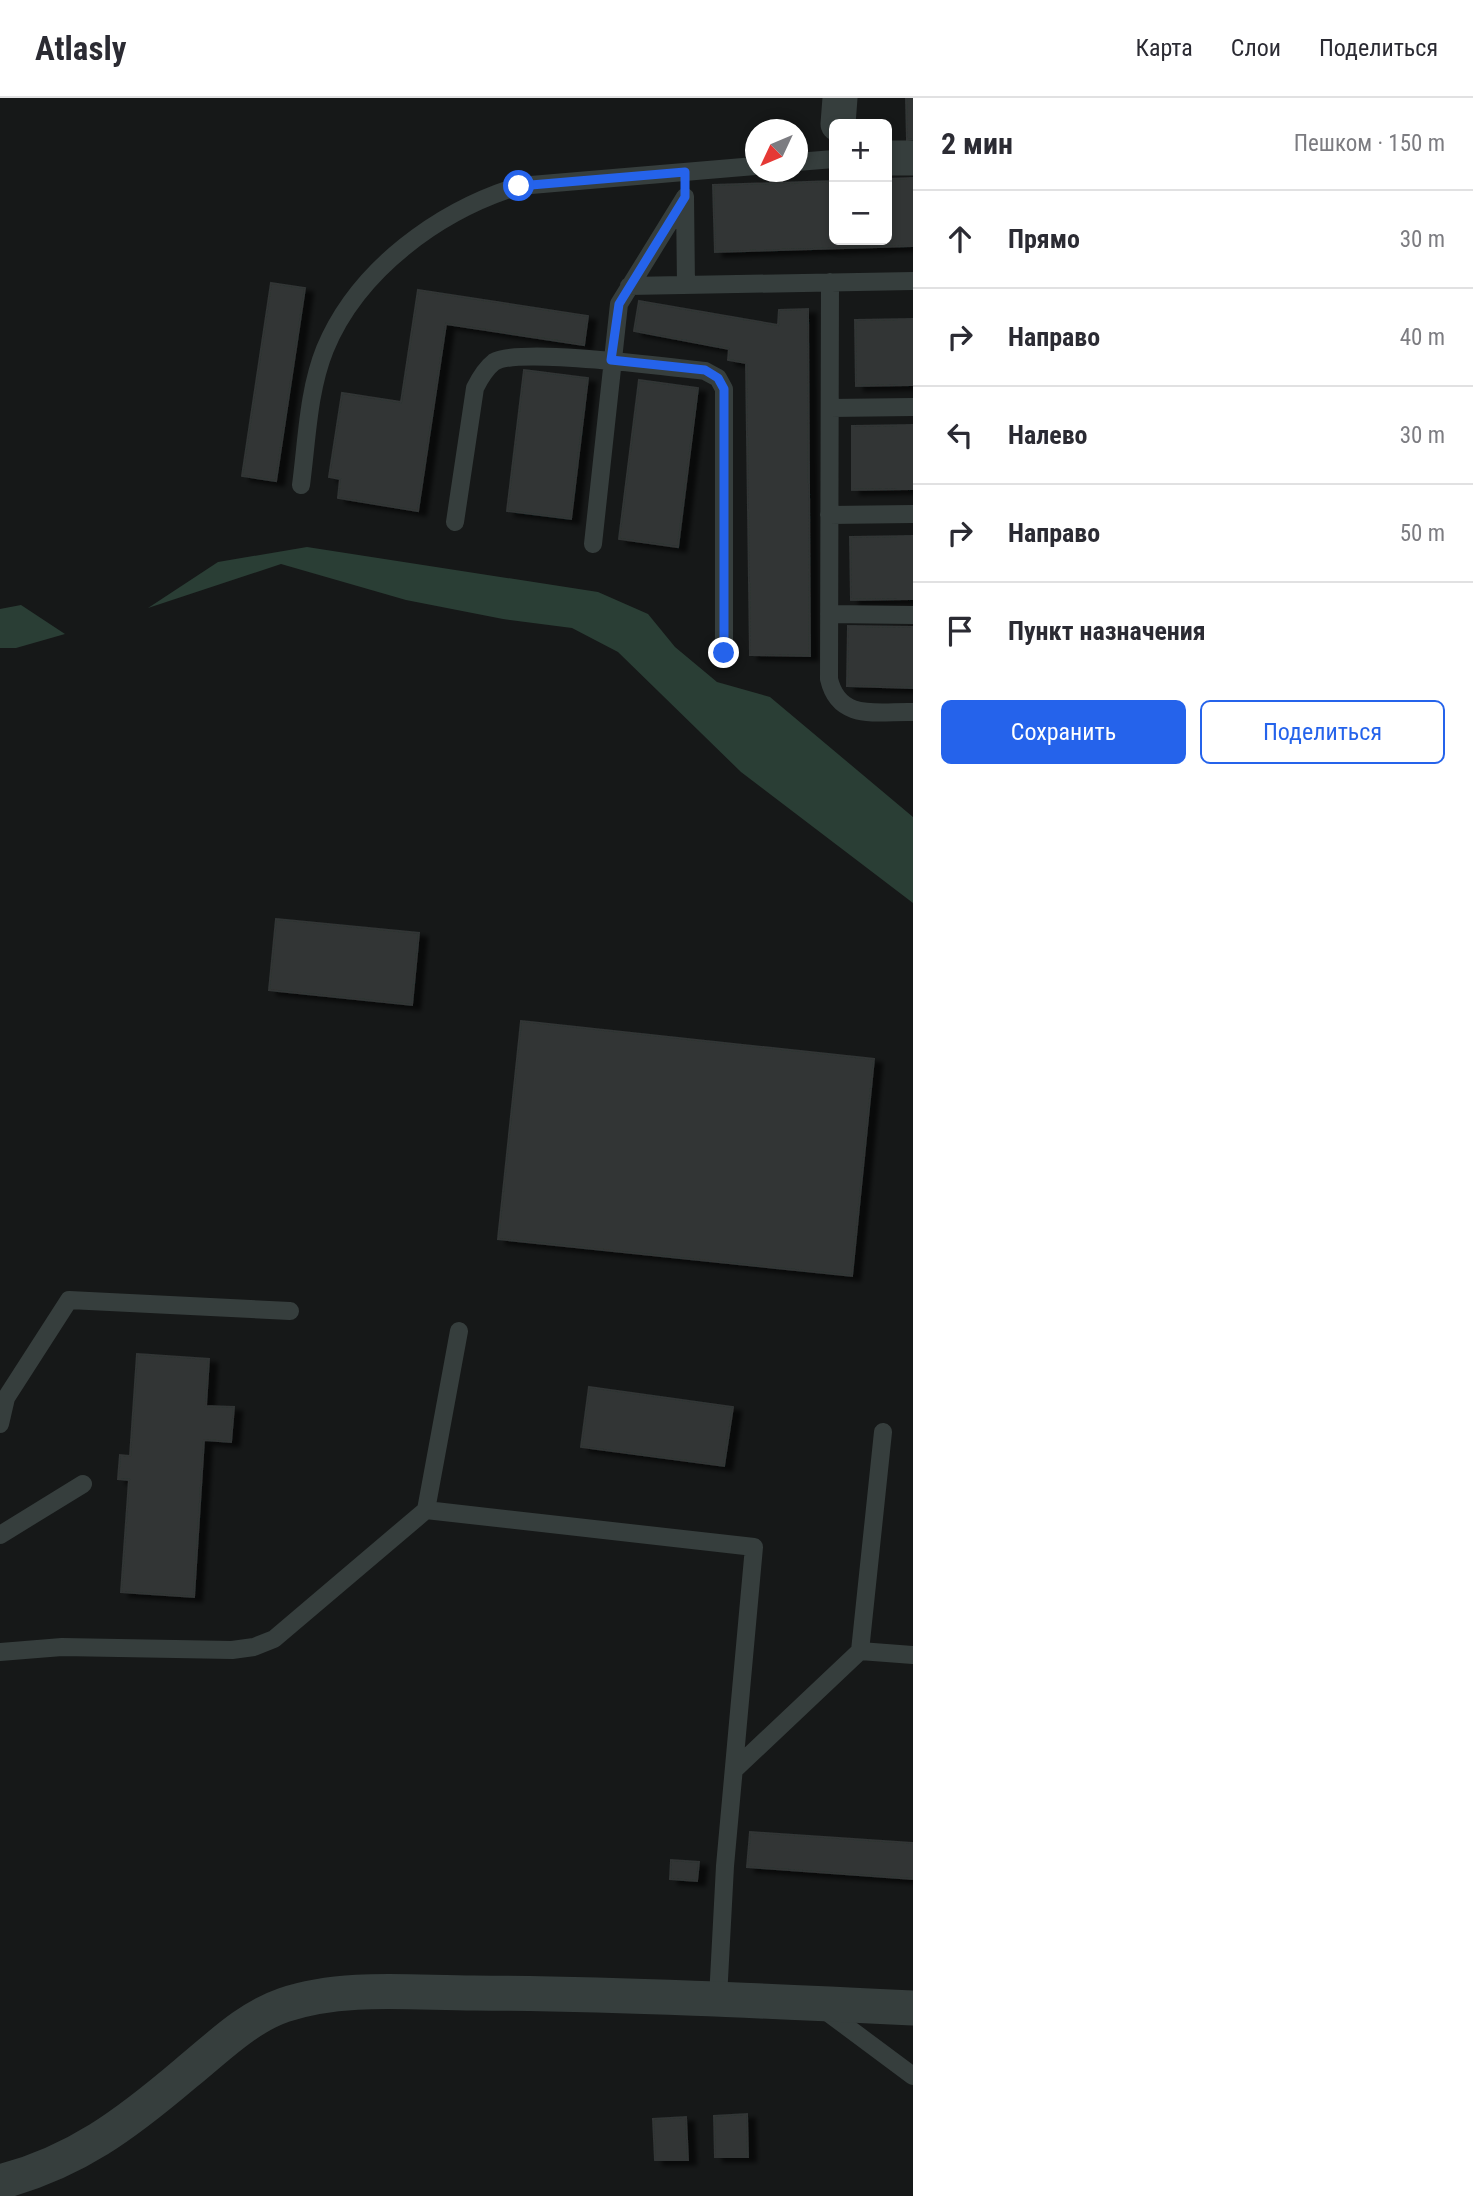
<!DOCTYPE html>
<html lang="ru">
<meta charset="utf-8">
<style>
body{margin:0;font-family:"Roboto Condensed",sans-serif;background:#f2f2f3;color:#2b2b33}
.controls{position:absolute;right:21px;top:21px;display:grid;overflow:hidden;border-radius:10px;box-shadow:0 4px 10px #0003}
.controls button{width:63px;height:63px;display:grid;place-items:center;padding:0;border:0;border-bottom:2px solid #e1e1e2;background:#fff;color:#2b2b33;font:35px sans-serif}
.compass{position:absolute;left:745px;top:21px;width:63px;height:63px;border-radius:50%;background:#fff;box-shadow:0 4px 10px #0003;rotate:226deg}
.stop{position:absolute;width:21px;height:21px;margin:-16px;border:5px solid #2563eb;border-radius:50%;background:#fff}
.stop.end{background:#2563eb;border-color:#fff;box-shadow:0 2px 7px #0008}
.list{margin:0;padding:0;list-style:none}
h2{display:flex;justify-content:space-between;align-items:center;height:91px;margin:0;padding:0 28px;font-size:30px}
h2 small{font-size:23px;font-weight:400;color:#7c7c81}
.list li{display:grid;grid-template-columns:46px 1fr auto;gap:21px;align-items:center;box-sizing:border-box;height:98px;padding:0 28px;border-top:2px solid #e1e1e2}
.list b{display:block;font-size:26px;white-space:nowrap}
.list em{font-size:23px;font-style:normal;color:#7c7c81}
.actions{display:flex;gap:14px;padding:21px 28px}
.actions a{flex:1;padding:16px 0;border:2px solid #2563eb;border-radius:10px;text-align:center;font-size:24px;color:#2563eb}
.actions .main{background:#2563eb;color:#fff}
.icon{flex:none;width:38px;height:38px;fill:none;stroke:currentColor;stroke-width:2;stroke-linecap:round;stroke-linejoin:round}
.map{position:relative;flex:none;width:913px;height:2098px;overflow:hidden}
header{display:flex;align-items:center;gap:42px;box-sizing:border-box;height:98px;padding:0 35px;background:#fff;border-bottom:2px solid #e1e1e2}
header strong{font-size:33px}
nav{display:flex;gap:38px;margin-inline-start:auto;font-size:24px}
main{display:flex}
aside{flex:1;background:#fff}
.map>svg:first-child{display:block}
.water{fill:#2a3e35}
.building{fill:#303534;stroke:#303434;stroke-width:2;filter:url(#shadow)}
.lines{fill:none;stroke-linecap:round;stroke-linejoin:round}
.service{stroke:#363e3d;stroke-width:18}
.minor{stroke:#363e3d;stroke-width:35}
.route{stroke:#2563eb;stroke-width:9}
</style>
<header>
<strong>Atlasly</strong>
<nav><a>Карта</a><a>Слои</a><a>Поделиться</a></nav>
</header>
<main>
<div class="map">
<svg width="913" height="2098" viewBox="0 0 913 2098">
<defs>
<filter id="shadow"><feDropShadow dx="8" dy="4.5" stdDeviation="2" flood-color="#0009"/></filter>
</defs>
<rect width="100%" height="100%" fill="#161818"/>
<path class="water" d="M 307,449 L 598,494 L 648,516 L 675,549 L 717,584 L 770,599 L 913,719 L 913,805 L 741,674 L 618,554 L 572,530 L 503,521 L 406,502 L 281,466 L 148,510 L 218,464 Z
M 21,507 L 65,536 L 16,550 L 0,550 L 0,511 Z"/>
<path class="building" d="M 906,0 L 913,0 L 913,41 L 907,42 Z
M 913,80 L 913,148 L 715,154 L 713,87 L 834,83 L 834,142 L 887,142 L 887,81 Z
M 271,185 L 305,190 L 276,383 L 242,378 Z
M 418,192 L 588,218 L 584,247 L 446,226 L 418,413 L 338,400 L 340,381 L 329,379 L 342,295 L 401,304 Z
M 639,203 L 778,227 L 779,212 L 808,211 L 810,558 L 750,557 L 746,265 L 728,262 L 729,251 L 634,233 Z
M 913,221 L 913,287 L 856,288 L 855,222 Z
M 524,272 L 588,280 L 571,421 L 507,413 Z
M 639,282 L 698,290 L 678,449 L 619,441 Z
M 913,327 L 913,391 L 852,392 L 852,328 Z
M 913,438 L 913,501 L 851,502 L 850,439 Z
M 848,528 L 913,529 L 913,590 L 847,588 Z
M 276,821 L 419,835 L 412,907 L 269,892 Z
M 521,923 L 874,961 L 852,1178 L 498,1141 Z
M 137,1256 L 209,1261 L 206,1308 L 234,1309 L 231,1344 L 204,1342 L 194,1499 L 121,1494 L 129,1382 L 118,1381 L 120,1357 L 130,1358 Z
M 589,1289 L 733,1309 L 724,1368 L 581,1349 Z
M 750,1734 L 913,1745 L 913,1781 L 747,1769 Z
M 671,1762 L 699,1764 L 697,1783 L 670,1781 Z
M 747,2016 L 748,2059 L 715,2059 L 714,2018 Z
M 686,2019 L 688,2062 L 655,2062 L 653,2021 Z"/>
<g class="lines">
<path class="service" d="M 797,64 L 834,61
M 685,99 L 686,187
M 830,184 L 829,581 C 839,624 878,613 913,614
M 629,188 L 913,183
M 830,310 L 913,309
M 301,387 C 307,342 308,293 325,251 C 358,171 440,112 519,88 L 755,68
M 829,417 L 913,416
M 455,424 L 475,290 C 480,280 485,271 494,264 C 519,249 668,269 705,273 L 718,280 L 724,291 L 724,555
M 593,446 L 619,206 L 685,99
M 829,516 L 913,517
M 0,1326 L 6,1300 L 69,1202 L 290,1213
M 426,1412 L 754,1449 L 725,1768 L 718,1900
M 0,1437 L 83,1386
M 860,1553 L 913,1557
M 0,1554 L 62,1549 L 232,1552 L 254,1549 L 274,1541 L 426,1412 L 459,1233
M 734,1672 L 860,1553 L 883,1334
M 823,1911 L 913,1978"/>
<path class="minor" d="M 838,26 L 840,0
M 887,60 L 913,60
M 0,2084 C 76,2064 126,2026 185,1976 C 216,1951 246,1920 284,1907 C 343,1887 413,1895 474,1895 C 621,1896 767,1903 913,1910"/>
</g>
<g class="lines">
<path class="route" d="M 519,88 L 685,74 L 685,99 L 619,206 L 611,262 L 705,272 L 718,280 L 724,291 L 724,555"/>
</g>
</svg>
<div class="controls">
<button>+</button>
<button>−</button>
</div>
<svg class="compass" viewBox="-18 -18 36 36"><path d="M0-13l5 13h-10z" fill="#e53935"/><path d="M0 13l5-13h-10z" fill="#7c7c81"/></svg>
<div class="stop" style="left:519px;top:88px"></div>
<div class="stop end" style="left:724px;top:555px"></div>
</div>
<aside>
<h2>2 мин<small>Пешком · 150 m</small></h2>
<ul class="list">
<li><svg class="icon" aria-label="ahead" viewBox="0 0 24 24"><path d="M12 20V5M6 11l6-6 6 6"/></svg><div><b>Прямо</b></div><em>30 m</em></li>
<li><svg class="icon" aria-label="right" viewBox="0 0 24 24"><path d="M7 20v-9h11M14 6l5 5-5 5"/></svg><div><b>Направо</b></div><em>40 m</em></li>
<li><svg class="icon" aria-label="left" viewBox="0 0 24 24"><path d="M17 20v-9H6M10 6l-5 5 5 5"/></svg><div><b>Налево</b></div><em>30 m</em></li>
<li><svg class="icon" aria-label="right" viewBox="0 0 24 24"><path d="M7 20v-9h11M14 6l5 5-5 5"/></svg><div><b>Направо</b></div><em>50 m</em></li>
<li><svg class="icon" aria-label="arrive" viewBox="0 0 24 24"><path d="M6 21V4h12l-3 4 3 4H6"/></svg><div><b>Пункт назначения</b></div></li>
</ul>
<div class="actions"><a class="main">Сохранить</a><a>Поделиться</a></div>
</aside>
</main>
